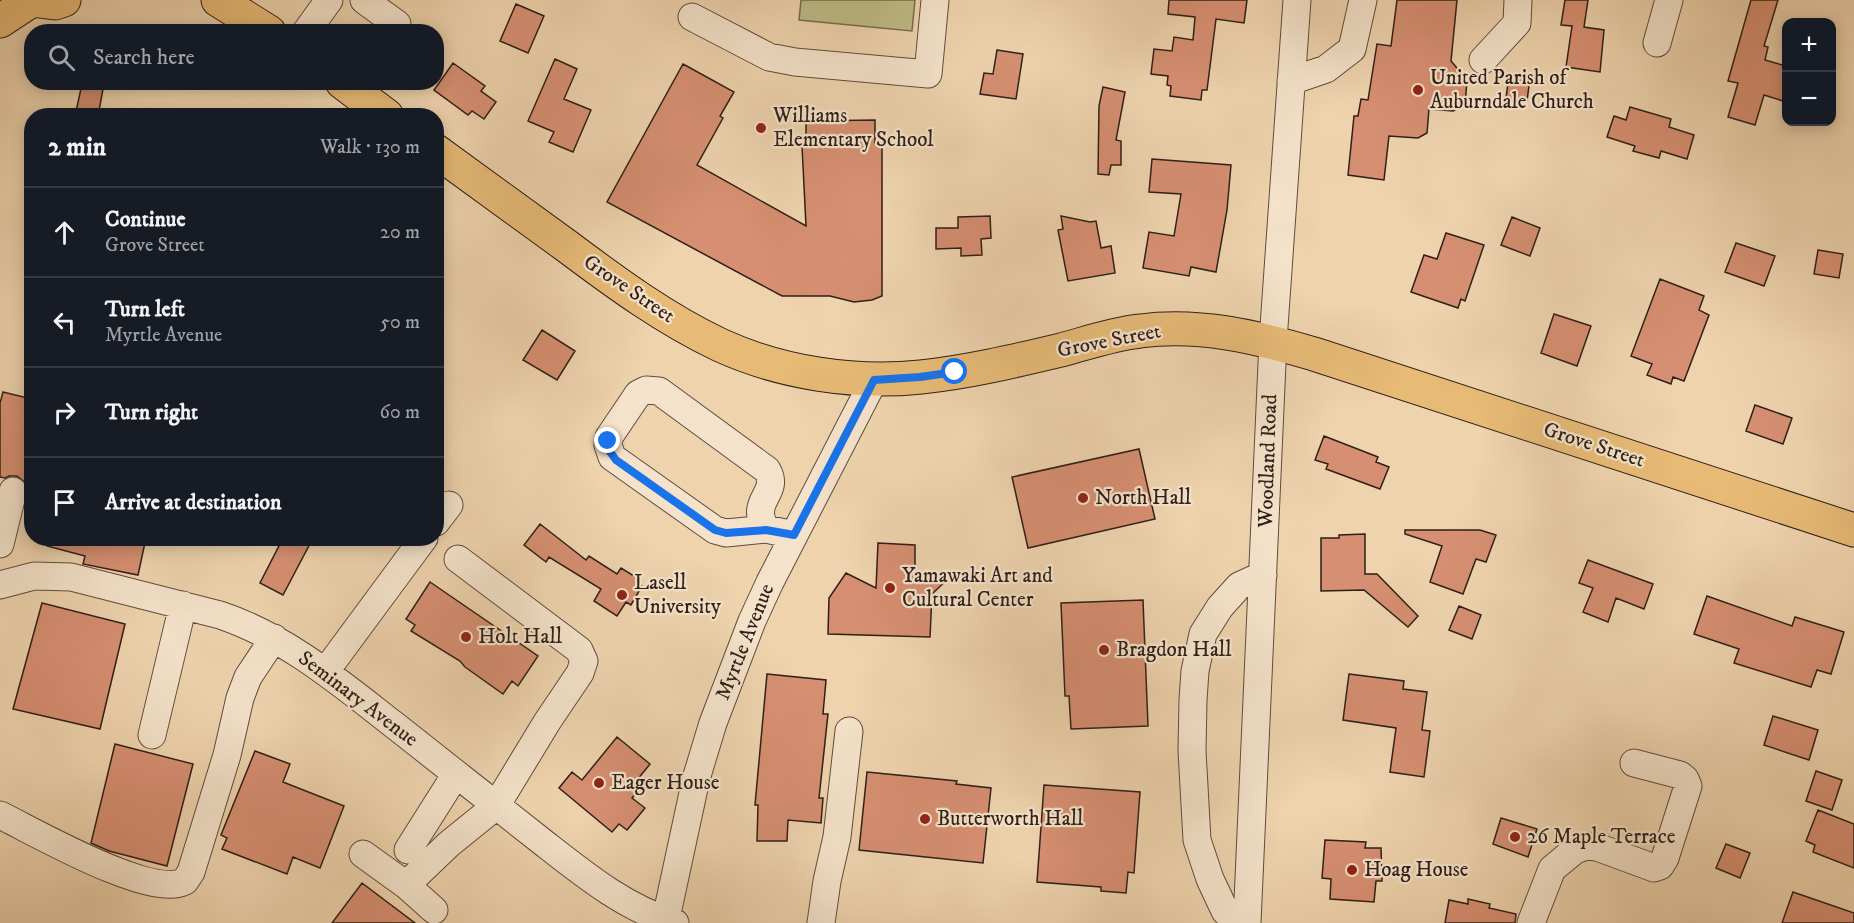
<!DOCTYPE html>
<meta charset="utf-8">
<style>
body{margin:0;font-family:"IM FELL DW Pica",serif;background:#242831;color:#f1f3f6}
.controls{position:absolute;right:18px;top:18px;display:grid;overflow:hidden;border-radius:12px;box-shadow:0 3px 15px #0003}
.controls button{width:54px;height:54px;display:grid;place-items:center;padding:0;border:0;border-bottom:2px solid #363941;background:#171b24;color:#f1f3f6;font:30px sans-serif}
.stop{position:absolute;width:18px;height:18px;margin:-14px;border:4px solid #1a73e8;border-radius:50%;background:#fff}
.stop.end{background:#1a73e8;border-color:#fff;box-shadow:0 2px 6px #0008}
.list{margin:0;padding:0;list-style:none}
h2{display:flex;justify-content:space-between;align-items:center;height:78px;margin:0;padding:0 24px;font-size:26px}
h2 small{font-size:20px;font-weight:400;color:#9ea1a6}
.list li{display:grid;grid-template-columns:39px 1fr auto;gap:18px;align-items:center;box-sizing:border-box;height:90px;padding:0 24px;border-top:2px solid #363941}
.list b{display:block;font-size:22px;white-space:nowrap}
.list p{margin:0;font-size:20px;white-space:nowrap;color:#9ea1a6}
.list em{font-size:20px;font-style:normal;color:#9ea1a6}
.icon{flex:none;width:33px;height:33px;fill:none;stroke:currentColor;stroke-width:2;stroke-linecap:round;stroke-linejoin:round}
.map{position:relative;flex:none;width:1854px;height:923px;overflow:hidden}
.search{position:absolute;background:#171b24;box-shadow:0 3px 15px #0003;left:24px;top:24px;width:420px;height:66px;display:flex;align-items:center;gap:15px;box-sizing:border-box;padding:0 21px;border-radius:24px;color:#9ea1a6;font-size:22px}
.panel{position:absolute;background:#171b24;box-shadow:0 3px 15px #0003;left:24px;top:108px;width:420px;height:438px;border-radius:24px}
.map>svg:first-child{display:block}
.green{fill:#bebb86;stroke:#766d4e;stroke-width:1.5}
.building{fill:#d68f72;stroke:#2f1f17;stroke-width:1.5}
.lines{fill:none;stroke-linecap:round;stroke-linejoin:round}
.minor-casing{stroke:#5f4c3c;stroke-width:29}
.major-casing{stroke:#2f1f17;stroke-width:35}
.minor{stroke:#f4e2ca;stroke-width:27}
.major{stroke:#e7ba76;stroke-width:33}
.route{stroke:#1a73e8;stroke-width:8}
.poi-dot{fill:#8f2418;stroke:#f4e2ca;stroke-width:2}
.labels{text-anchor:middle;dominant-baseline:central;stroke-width:4.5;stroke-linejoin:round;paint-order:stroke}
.poi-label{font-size:21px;fill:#2f1f17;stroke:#f4e2ca;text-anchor:start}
.street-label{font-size:21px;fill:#2f1f17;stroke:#f4e2ca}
</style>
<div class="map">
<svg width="1854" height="923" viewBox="0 0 1854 923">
<rect width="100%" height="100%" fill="#eed3ad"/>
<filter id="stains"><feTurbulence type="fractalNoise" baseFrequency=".00333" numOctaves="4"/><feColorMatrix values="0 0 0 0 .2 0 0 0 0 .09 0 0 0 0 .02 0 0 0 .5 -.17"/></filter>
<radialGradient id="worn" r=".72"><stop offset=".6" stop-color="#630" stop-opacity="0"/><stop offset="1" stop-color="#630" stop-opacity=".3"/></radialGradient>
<path class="green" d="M 801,0 L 915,0 L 912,31 L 799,20 Z"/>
<path class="building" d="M 1169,0 L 1247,0 L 1244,23 L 1216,19 L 1207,90 L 1202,90 L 1201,100 L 1170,96 L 1171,86 L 1167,85 L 1168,76 L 1151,74 L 1154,49 L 1172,51 L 1174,37 L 1193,40 L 1195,17 L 1168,14 Z
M 1397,0 L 1457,0 L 1451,61 L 1467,80 L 1465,105 L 1453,111 L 1429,109 L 1427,133 L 1418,138 L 1389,136 L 1384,180 L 1348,175 L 1354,116 L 1358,116 L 1361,99 L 1368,100 L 1377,44 L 1391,46 Z
M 1565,0 L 1588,0 L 1584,27 L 1604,30 L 1600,72 L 1566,67 L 1572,26 L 1561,25 Z
M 1751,0 L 1778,0 L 1764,46 L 1768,47 L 1765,60 L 1786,66 L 1786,88 L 1783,101 L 1764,95 L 1755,125 L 1728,117 L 1738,83 L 1728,81 Z
M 516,4 L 544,16 L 528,53 L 500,41 Z
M 997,50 L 1023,54 L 1016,99 L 980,94 L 984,73 L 993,74 Z
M 555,59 L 577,69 L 564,99 L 591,110 L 573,152 L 549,142 L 554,132 L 528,121 Z
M 453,63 L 485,86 L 481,91 L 496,102 L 484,119 L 472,111 L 468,115 L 434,90 Z
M 683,64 L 734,92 L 720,116 L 723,118 L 697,165 L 806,226 L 802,146 L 806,146 L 806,121 L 875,120 L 875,143 L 882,143 L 882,296 L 872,300 L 854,302 L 830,296 L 782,296 L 607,202 Z
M 1509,75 L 1530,78 L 1527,101 L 1506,98 Z
M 82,84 L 103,89 L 98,116 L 75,116 Z
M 1103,87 L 1125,92 L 1116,140 L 1121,141 L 1121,165 L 1111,165 L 1109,175 L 1098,174 L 1099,106 Z
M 1630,107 L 1671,119 L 1669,127 L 1694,135 L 1687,159 L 1661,151 L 1659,158 L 1633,151 L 1635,146 L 1607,137 L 1614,116 L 1626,120 Z
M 1152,159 L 1231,165 L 1227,210 L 1216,272 L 1191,267 L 1189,276 L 1143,268 L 1149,232 L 1174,236 L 1181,194 L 1149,192 Z
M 990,216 L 991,238 L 981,239 L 982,255 L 961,256 L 961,248 L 936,249 L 936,228 L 958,228 L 958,217 Z
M 1061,216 L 1090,222 L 1096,221 L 1101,248 L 1111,246 L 1115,273 L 1068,281 L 1058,230 L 1063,229 Z
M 1512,217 L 1540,228 L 1530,256 L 1501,245 Z
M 1446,233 L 1484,245 L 1465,301 L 1461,299 L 1458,308 L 1411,292 L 1424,255 L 1437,259 Z
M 1736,243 L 1775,256 L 1764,286 L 1725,272 Z
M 1818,250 L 1843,254 L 1839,278 L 1814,274 Z
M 1660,279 L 1704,296 L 1699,310 L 1709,315 L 1684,381 L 1673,377 L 1671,384 L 1647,375 L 1652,364 L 1631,356 Z
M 1554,314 L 1591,326 L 1577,366 L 1541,353 Z
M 542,330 L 575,351 L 557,380 L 523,360 Z
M 3,392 L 32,399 L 32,485 L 27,484 L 17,476 L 9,476 L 5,478 L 0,477 L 0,403 Z
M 1755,405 L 1792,418 L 1783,444 L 1746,431 Z
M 1324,436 L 1378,457 L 1376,462 L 1389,467 L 1380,489 L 1326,469 L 1328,464 L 1315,460 Z
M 1139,449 L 1155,519 L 1028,548 L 1012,477 Z
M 540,524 L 586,560 L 589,556 L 617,574 L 621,568 L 639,579 L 637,583 L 642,586 L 631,605 L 626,602 L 617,616 L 594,601 L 601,589 L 549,557 L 546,562 L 524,545 Z
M 1405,530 L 1480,530 L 1496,535 L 1486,562 L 1476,559 L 1463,594 L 1430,582 L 1442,546 L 1405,534 Z
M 1365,534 L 1365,574 L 1377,574 L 1418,616 L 1408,627 L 1364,590 L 1321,591 L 1321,538 L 1339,538 L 1339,535 Z
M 48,538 L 146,538 L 138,575 L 83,564 L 85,556 L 47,546 Z
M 283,538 L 313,538 L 283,595 L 260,583 Z
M 878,543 L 915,545 L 915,573 L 954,573 L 932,594 L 930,637 L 828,634 L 829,598 L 846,573 L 876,588 Z
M 1588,560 L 1653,584 L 1644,609 L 1616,598 L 1608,622 L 1583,612 L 1593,588 L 1579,583 Z
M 430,582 L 538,656 L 518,686 L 512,681 L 503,694 L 465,667 L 460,661 L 411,631 L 415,625 L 406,619 Z
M 1707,596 L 1792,626 L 1795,617 L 1844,632 L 1831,674 L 1817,670 L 1811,687 L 1734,663 L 1739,649 L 1694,634 Z
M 1143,600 L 1148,726 L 1071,729 L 1069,696 L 1065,696 L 1061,603 Z
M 42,603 L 125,624 L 100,729 L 13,709 Z
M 1459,606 L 1481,615 L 1472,639 L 1449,630 Z
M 767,674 L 826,680 L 823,714 L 828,714 L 819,798 L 823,798 L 821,823 L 788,820 L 787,841 L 757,841 L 758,805 L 755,805 Z
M 1349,674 L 1404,681 L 1403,689 L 1427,692 L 1422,730 L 1430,731 L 1424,777 L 1390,772 L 1396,728 L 1343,720 Z
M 1773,716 L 1818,730 L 1809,760 L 1764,745 Z
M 617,737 L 650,764 L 633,785 L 639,790 L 632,798 L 645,808 L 627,830 L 619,824 L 612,832 L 559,788 L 572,772 L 582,780 Z
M 115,744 L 193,764 L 167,866 L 109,851 L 91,843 Z
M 255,751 L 290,764 L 283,782 L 344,806 L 320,868 L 293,857 L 287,874 L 222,849 L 227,838 L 221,835 Z
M 1816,771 L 1842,780 L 1832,810 L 1806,801 Z
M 867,772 L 957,781 L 956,784 L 991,788 L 983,863 L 859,850 Z
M 1044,785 L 1140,792 L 1134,873 L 1128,872 L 1126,893 L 1101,891 L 1101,887 L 1037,882 Z
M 1818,810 L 1854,824 L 1854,868 L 1813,852 L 1815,845 L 1806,841 Z
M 1501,818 L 1537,829 L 1528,857 L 1493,844 Z
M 1325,840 L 1366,842 L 1365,848 L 1381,848 L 1382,881 L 1376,881 L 1374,902 L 1330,899 L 1331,879 L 1322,878 Z
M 1726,844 L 1750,853 L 1740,878 L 1716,868 Z
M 362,883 L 415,923 L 332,923 Z
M 1793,892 L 1854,913 L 1854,923 L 1782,923 Z
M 1468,899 L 1490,904 L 1489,908 L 1516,914 L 1515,923 L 1445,923 L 1449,900 L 1468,904 Z"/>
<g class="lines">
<defs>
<path id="minor" d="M 364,0 L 397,24
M 692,17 L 769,57 L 795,62 L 928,74 L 935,0
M 306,32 L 329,0
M 1657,43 L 1669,0
M 1483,60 L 1517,23 L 1518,0
M 1291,81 L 1326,69 L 1352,49 L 1363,0
M 436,522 L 449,505
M 766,529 C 748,500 781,494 767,470 L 659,391 L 646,390 L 638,394 L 609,437 L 608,445 L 612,457 L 715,530 L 726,533 L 766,529 L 794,535
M 0,544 L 13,491
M 0,585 L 34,576 L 71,577 L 220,615 C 286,637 339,682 393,724 C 442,763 491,801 540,840 C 581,872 624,908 675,923
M 325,672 L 424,538
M 152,735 L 183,605
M 0,815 C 35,832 152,900 185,881 L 191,872 L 227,755 L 240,698 L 248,677 L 274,638
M 408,850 L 456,774
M 363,854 L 406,885
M 434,910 L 406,885 L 449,844 L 496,806 L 547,722 L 580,673 L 584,661 L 579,650 L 458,559
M 665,923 L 696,779 L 713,723 L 752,621 L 770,582 L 874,380
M 821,923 L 827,881 L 837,837 L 849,731
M 1238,923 L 1225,911 L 1210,879 L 1197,840 L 1192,751 L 1193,700 L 1195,671 L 1203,634 L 1220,607 L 1239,586 L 1263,575
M 1247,923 L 1273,341 L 1297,0
M 1531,923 L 1552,869 L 1575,850 L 1586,846 L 1597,847 L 1654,868 L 1660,866 L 1665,858 L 1688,786 L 1685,779 L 1680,775 L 1634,763"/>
<path id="major" d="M 31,0 L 55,3 L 64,0
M 218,0 L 269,32
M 0,21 L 32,0
M 342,82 L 387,116
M 436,151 C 480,183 524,215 568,247 C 616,283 665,319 720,345 C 781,373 854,384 921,377 C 968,372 1015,361 1061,350 C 1087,343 1113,334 1140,331 C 1199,323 1257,337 1314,354 L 1854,530"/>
</defs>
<use href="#minor" class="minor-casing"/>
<use href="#major" class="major-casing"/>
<use href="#minor" class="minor"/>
<use href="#major" class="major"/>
</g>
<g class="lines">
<path class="route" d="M 608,441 L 608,449 L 616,460 L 715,530 L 726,533 L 766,530 L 794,535 L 874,380 L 920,377 L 955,372"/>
</g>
<g class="poi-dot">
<circle cx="1418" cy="90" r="6"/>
<circle cx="761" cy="128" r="6"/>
<circle cx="1083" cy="498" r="6"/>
<circle cx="890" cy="588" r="6"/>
<circle cx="622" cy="595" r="6"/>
<circle cx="466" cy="637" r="6"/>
<circle cx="1104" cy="650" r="6"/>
<circle cx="599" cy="783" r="6"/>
<circle cx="925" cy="819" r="6"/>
<circle cx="1515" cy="837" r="6"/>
<circle cx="1352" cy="870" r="6"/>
</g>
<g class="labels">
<g class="poi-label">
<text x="1430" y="78">United Parish of<tspan x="1430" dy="24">Auburndale Church</tspan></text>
<text x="773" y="116">Williams<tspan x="773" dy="24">Elementary School</tspan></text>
<text x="1095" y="498">North Hall</text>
<text x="902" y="576">Yamawaki Art and<tspan x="902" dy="24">Cultural Center</tspan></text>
<text x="634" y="583">Lasell<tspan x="634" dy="24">University</tspan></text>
<text x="478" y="637">Holt Hall</text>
<text x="1116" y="650">Bragdon Hall</text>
<text x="611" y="783">Eager House</text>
<text x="937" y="819">Butterworth Hall</text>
<text x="1527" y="837">26 Maple Terrace</text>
<text x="1364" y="870">Hoag House</text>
</g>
<g class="street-label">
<text transform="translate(629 289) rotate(34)">Grove Street</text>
<text transform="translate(1109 341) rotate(-11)">Grove Street</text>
<text transform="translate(1594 445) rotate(18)">Grove Street</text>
<text transform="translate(1268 461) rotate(-88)">Woodland Road</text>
<text transform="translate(745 642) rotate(-68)">Myrtle Avenue</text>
<text transform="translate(358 699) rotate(37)">Seminary Avenue</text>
</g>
</g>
<rect width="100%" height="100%" filter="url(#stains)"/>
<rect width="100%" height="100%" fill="url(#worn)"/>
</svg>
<div class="controls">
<button>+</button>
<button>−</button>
</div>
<div class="stop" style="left:955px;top:372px"></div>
<div class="stop end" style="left:608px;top:441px"></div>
<div class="search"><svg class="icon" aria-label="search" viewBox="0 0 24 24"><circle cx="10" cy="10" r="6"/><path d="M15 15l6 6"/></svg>Search here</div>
<section class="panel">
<h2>2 min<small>Walk · 130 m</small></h2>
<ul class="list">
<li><svg class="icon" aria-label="ahead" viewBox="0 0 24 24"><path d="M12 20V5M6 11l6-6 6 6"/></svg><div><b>Continue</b><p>Grove Street</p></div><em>20 m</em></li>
<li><svg class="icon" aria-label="left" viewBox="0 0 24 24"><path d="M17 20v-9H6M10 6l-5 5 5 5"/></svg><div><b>Turn left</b><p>Myrtle Avenue</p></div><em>50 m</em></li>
<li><svg class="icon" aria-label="right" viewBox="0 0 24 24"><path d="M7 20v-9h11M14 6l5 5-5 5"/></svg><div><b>Turn right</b></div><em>60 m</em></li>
<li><svg class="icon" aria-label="arrive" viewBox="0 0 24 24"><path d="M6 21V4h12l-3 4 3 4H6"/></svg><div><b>Arrive at destination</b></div></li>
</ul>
</section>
</div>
